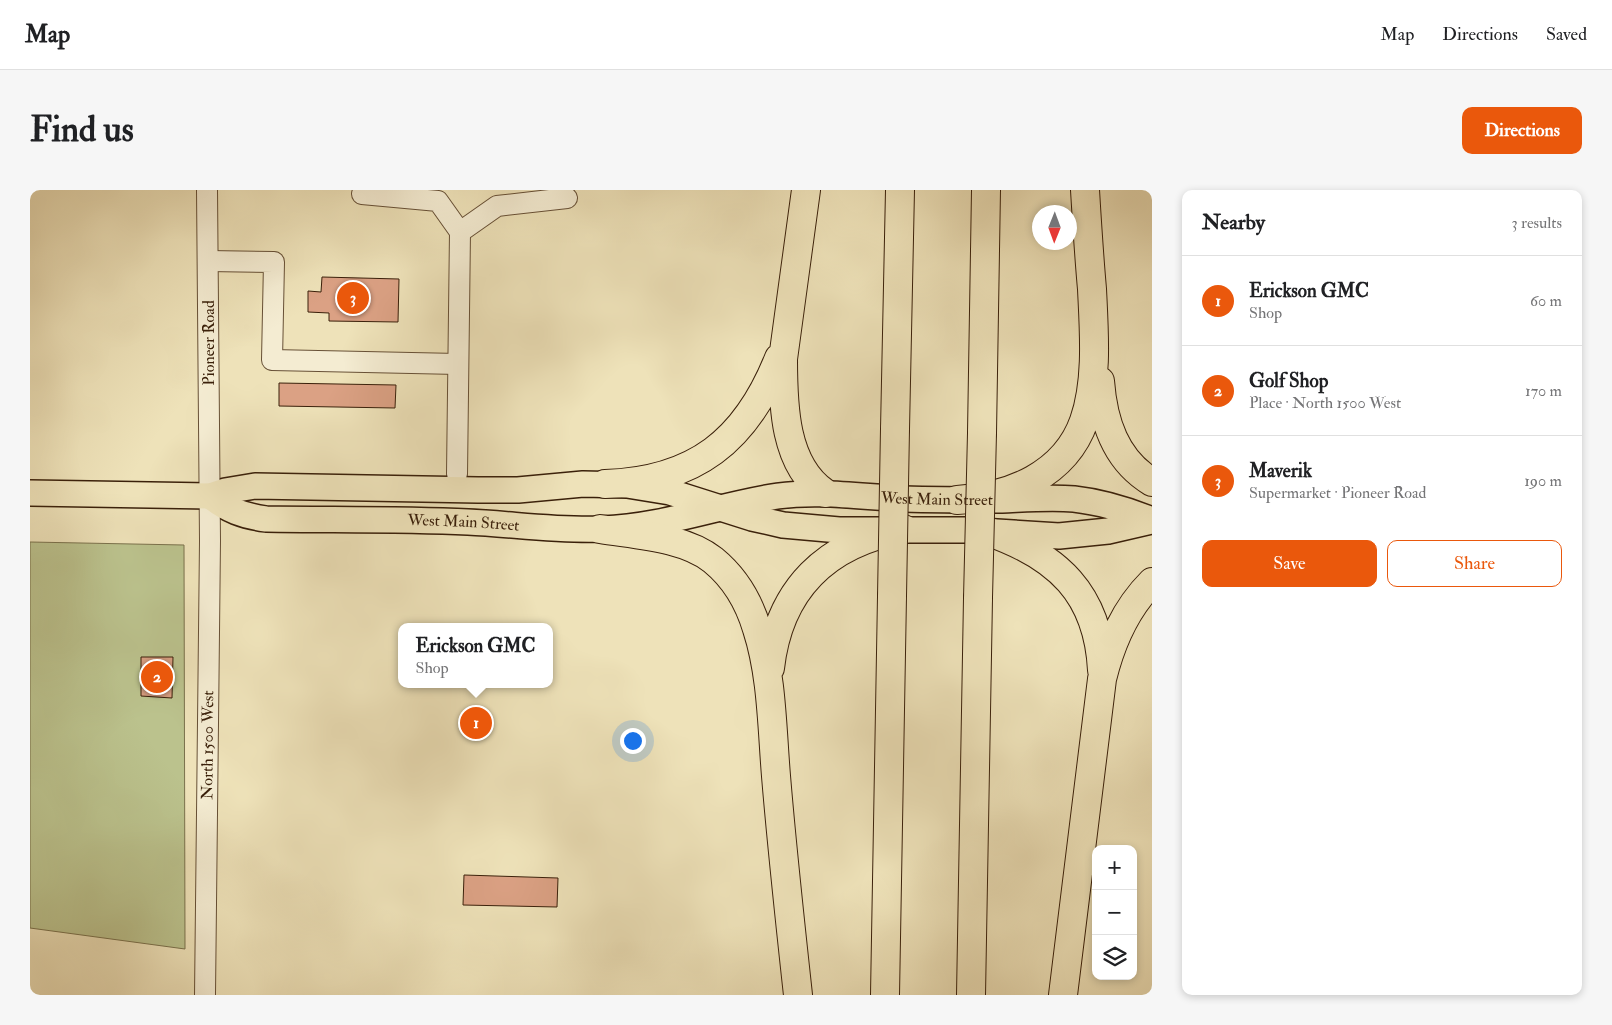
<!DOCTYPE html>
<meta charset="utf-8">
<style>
body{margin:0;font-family:"IM FELL Double Pica",serif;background:#f6f6f6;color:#202124}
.controls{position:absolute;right:15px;bottom:15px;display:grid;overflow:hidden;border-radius:10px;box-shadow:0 2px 8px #0003}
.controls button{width:45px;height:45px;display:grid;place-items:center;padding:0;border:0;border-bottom:1px solid #e0e0e0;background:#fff;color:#202124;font:25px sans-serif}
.compass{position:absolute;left:1002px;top:15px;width:45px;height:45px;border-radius:50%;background:#fff;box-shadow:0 2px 8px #0003;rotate:181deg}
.you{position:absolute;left:602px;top:550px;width:18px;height:18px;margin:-12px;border:4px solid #fff;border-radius:50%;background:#1a73e8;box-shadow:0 0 0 8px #1a73e833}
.badge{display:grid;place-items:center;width:32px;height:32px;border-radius:50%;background:#ea580c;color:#fff;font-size:16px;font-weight:700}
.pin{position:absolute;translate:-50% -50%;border:2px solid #fff;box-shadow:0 1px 5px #0006}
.popup{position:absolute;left:368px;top:433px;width:155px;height:65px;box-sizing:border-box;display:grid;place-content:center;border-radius:10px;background:#fff;filter:drop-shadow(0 1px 4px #0005);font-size:16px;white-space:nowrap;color:#757577}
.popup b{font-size:19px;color:#202124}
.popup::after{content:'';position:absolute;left:50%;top:100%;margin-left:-10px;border:10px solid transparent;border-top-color:#fff}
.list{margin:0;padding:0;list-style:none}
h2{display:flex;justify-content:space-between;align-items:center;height:65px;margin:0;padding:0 20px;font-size:21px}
h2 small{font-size:16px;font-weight:400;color:#757577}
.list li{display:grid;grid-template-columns:32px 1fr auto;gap:15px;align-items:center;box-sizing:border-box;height:90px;padding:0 20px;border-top:1px solid #e0e0e0}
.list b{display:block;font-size:19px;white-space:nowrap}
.list p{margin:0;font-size:16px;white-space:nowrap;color:#757577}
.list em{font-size:16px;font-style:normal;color:#757577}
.actions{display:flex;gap:10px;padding:15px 20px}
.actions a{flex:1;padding:11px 0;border:1px solid #ea580c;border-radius:10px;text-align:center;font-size:18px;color:#ea580c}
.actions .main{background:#ea580c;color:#fff}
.icon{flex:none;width:28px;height:28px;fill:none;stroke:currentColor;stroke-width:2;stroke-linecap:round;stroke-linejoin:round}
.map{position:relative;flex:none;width:1122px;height:805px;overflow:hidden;border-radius:10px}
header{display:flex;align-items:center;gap:30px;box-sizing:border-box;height:70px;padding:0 25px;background:#fff;border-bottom:1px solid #e0e0e0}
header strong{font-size:24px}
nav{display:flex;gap:28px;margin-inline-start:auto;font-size:18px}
.intro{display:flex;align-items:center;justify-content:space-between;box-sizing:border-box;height:120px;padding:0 30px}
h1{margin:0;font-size:35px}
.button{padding:12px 22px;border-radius:10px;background:#ea580c;color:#fff;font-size:18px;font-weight:700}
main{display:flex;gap:30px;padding:0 30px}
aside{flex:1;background:#fff;border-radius:10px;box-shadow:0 2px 8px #0003}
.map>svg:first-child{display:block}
.green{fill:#bbc28d;stroke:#7a714c}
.building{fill:#dba184;stroke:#3a200a}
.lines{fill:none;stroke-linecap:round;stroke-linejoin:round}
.minor-casing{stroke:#675036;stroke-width:22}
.major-casing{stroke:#3a200a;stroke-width:28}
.highway-casing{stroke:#3a200a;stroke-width:30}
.minor{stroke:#f4ecd2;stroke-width:20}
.major{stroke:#eee2b9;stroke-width:25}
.highway{stroke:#eee2b9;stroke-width:28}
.highway-bridge-casing{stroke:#3a200a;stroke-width:30;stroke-linecap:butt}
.highway-bridge{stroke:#eee2b9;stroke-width:28}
.labels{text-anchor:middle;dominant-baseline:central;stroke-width:4;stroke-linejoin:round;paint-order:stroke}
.street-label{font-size:16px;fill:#3a200a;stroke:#f4ecd2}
</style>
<header>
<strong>Map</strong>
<nav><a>Map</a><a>Directions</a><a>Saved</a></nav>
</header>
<div class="intro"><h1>Find us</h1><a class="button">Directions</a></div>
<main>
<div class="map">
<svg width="1122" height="805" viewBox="0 0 1122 805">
<rect width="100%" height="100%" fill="#eee2b9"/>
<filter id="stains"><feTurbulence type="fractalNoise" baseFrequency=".004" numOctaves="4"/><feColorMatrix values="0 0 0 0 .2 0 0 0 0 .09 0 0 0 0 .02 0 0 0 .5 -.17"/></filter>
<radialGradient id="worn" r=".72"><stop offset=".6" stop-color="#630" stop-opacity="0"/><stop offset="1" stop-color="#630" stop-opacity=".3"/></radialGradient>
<path class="green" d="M 0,352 L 154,355 L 155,759 L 0,738 Z"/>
<path class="building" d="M 292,87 L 369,89 L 368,132 L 299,131 L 299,123 L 278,122 L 278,101 L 291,102 Z
M 249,193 L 366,195 L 365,218 L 249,216 Z
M 111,467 L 143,467 L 142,508 L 111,506 Z
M 434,685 L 528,688 L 527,717 L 433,715 Z"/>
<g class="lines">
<defs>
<g id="minor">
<path d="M 332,4 L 408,11 L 430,42 L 467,16 L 537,8"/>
<path d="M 178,71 L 244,72 L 242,170 L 428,174"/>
<path d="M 427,284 L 430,42"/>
<path id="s1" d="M 175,805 L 180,351 L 177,0"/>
</g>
<g id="major">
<path d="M 0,303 L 180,306 L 195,301 L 225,296 L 448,300 L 488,300 L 553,294 L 597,295 L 640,302 L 722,328 L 753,335 L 809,340 L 935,340 L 1029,346 L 1078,341 L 1122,331"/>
<path id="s2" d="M 180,306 C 197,320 214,326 236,329 C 303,330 371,329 438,332 C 482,334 528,341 572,339 C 633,337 689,315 748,306 C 790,300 832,307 874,309 C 906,310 940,310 972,310 C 996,309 1020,307 1044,309 C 1071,312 1097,320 1122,330"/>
</g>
<path id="highway" d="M 776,0 L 753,169 C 753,215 754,275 795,303
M 1070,191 C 1073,231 1085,270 1122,292
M 865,239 L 870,0
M 952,243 L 956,0
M 575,294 C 665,291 716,251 749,168
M 927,310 C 980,307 1035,285 1054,231 C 1068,191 1064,141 1062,99 C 1059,66 1057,33 1055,0
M 570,339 C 606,345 654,347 683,370 C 705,388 719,412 727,439 C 742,485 742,538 746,586 C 752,659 760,732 768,805
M 959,342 C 1027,366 1068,403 1072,480
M 740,478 C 749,399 797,353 874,339
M 855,805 L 862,406
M 941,805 L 948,408
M 1033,805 L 1072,489 C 1081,452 1095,419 1122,392"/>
</defs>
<use href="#minor" class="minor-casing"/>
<use href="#major" class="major-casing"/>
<use href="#highway" class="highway-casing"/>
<use href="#minor" class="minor"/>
<use href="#major" class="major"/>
<use href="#highway" class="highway"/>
<defs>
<path id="highway-bridge" d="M 862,406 L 865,239
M 948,408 L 952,243"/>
</defs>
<use href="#highway-bridge" class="highway-bridge-casing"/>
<use href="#highway-bridge" class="highway-bridge"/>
</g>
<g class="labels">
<g class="street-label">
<text transform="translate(179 153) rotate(-90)">Pioneer Road</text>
<text stroke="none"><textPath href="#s2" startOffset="736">West Main Street</textPath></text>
<text stroke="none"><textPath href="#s2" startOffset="259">West Main Street</textPath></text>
<text stroke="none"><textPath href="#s1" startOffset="250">North 1500 West</textPath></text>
</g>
</g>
<rect width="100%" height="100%" filter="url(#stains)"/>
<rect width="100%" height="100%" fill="url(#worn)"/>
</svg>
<div class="controls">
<button>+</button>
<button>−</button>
<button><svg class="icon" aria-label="layers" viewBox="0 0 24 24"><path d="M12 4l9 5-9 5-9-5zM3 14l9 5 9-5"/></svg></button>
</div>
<svg class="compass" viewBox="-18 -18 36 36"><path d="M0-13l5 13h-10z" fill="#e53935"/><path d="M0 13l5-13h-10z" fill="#757577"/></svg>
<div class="you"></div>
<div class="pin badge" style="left:446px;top:533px">1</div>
<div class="popup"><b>Erickson GMC</b>Shop</div>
<div class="pin badge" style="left:127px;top:487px">2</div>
<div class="pin badge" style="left:323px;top:108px">3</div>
</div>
<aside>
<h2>Nearby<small>3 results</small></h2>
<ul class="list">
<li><span class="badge">1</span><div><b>Erickson GMC</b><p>Shop</p></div><em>60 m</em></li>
<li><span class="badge">2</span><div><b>Golf Shop</b><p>Place · North 1500 West</p></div><em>170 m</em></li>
<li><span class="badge">3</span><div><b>Maverik</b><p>Supermarket · Pioneer Road</p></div><em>190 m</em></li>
</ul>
<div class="actions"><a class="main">Save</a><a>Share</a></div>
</aside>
</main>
